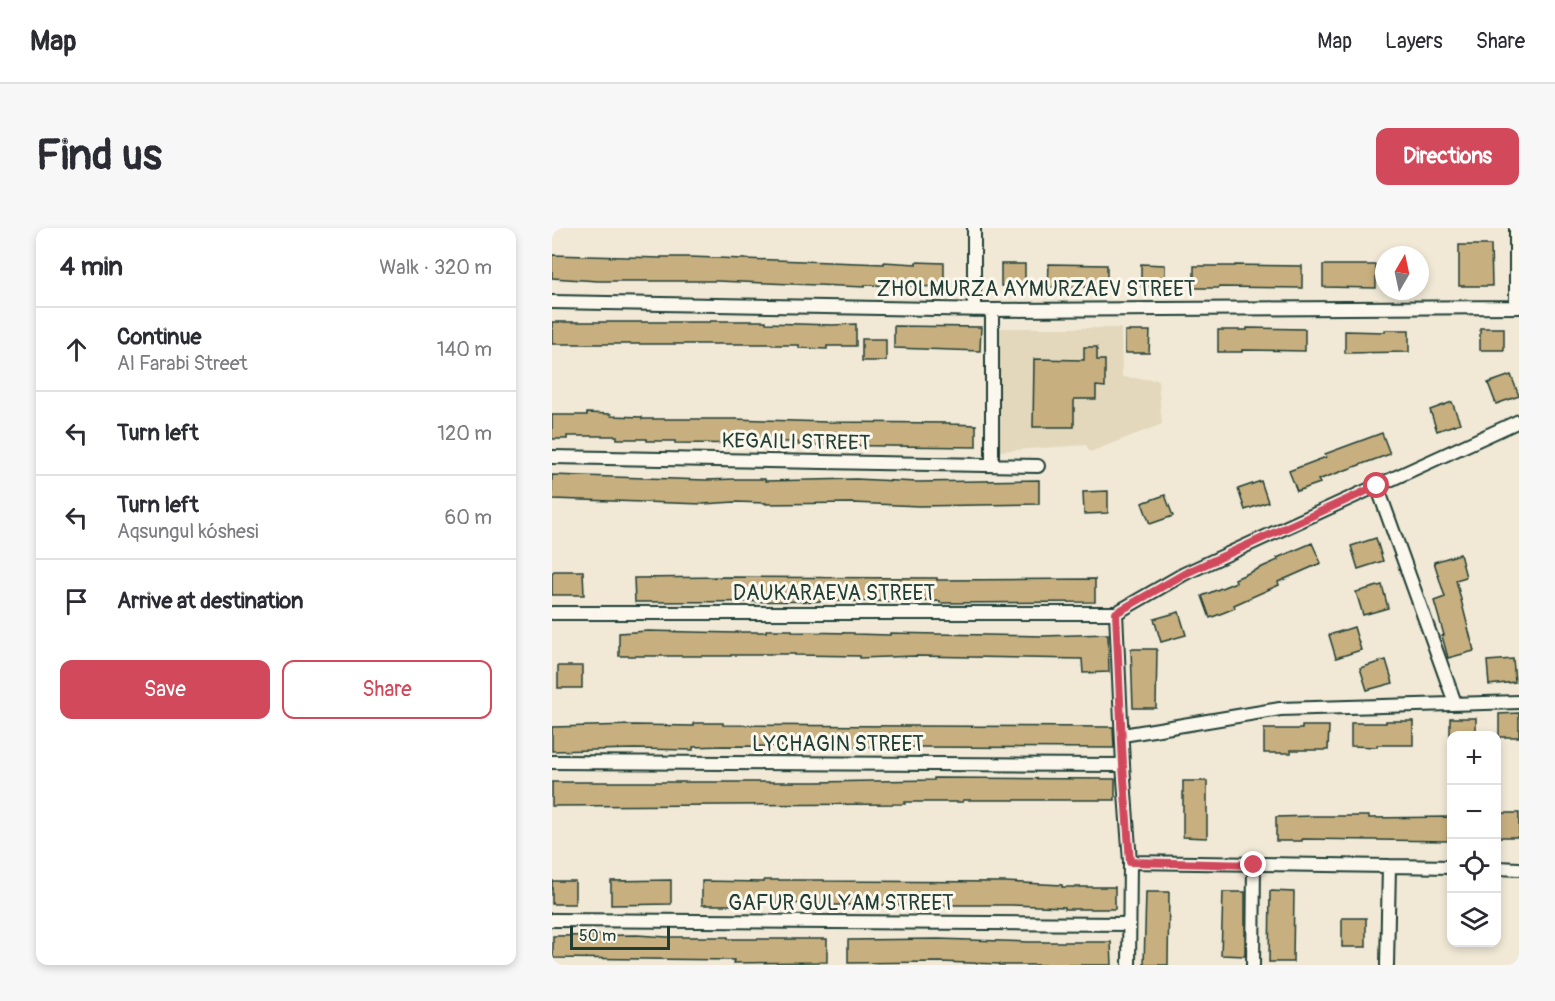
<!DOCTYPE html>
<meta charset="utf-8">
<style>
body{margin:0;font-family:Pangolin,sans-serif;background:#f7f7f7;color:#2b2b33}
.controls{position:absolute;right:18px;bottom:18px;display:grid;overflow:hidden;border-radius:12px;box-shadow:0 3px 9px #0003}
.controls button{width:54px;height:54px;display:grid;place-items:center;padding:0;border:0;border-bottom:2px solid #e1e1e2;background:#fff;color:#2b2b33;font:30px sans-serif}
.compass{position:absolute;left:823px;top:18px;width:54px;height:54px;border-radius:50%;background:#fff;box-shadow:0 3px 9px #0003;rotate:9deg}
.scale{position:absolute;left:18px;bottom:15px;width:100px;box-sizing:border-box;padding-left:6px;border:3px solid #1f3d34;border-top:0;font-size:16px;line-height:21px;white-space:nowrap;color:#1f3d34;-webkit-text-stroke:4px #fbf7ec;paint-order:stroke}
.stop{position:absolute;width:18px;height:18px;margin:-14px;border:4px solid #d1495b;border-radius:50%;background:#fff}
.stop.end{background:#d1495b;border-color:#fff;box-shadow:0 2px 6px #0008}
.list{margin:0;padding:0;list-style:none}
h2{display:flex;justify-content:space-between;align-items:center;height:78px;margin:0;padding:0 24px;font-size:26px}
h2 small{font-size:20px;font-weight:400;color:#7c7c81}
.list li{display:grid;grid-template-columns:39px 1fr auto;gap:18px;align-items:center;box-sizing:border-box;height:84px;padding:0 24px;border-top:2px solid #e1e1e2}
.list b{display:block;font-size:22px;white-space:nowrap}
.list p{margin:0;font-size:20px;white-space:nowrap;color:#7c7c81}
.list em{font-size:20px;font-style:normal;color:#7c7c81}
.actions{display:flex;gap:12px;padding:18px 24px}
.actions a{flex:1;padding:14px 0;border:2px solid #d1495b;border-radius:12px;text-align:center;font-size:21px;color:#d1495b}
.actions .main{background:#d1495b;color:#fff}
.icon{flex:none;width:33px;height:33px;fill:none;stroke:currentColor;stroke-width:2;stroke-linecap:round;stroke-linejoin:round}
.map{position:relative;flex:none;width:967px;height:737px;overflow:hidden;border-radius:12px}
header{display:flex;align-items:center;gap:36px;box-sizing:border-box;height:84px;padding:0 30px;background:#fff;border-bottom:2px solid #e1e1e2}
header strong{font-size:28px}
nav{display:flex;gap:33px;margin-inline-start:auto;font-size:21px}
.intro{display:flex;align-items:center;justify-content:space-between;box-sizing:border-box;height:144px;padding:0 36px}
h1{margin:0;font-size:42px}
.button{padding:15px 27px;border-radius:12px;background:#d1495b;color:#fff;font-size:21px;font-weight:700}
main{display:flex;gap:36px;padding:0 36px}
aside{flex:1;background:#fff;border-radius:12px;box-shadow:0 3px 9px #0003}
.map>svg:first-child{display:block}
.built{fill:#e4d8bc}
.building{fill:#c7af7f;stroke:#1f3d34;stroke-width:1.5}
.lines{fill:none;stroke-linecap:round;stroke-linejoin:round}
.street-casing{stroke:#1f3d34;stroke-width:16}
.street{stroke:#fbf7ec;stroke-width:12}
.route{stroke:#d1495b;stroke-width:8}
.labels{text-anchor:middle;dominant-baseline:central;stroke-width:6;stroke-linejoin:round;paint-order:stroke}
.street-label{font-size:21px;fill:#1f3d34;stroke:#fbf7ec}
</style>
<header>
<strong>Map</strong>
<nav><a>Map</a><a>Layers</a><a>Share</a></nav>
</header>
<div class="intro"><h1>Find us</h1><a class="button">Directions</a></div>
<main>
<aside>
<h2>4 min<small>Walk · 320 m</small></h2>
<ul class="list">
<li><svg class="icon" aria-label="ahead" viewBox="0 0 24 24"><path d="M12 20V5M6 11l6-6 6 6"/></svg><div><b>Continue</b><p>Al Farabi Street</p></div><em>140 m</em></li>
<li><svg class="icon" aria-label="left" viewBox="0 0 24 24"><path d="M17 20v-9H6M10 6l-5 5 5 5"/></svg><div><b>Turn left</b></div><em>120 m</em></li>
<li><svg class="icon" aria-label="left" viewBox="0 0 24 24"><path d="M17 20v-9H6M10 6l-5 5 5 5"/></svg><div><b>Turn left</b><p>Aqsungul kóshesi</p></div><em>60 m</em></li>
<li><svg class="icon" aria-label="arrive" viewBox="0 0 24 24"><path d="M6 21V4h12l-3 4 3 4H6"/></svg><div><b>Arrive at destination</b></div></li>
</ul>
<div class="actions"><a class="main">Save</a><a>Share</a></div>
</aside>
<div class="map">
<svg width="967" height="737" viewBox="0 0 967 737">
<rect width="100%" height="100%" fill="#f1e9d6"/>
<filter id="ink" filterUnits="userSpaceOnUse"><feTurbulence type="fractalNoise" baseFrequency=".0167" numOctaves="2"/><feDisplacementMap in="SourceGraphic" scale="12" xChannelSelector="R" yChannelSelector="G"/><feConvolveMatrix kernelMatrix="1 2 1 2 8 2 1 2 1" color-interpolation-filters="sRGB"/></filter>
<g filter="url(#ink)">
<path class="built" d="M 448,100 L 569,100 L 570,149 L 606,152 L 610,196 L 538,224 L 534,217 L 448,223 Z"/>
<path class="building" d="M 907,17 L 939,17 L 940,58 L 907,58 Z
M 0,27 L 109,30 L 109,29 L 138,29 L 332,36 L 332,34 L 364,36 L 364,34 L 392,35 L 392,59 L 313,57 L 313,59 L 165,53 L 46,53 L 0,50 Z
M 449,36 L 473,36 L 473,58 L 449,58 Z
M 497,36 L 555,37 L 555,59 L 496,59 Z
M 589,36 L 613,37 L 613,59 L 589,59 Z
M 683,37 L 750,38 L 750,60 L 667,59 L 667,60 L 642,60 L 642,38 L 683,38 Z
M 771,37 L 824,37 L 824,60 L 771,59 Z
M 158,93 L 214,93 L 214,95 L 280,97 L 304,96 L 304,118 L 275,118 L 275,121 L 247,120 L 247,117 L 220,117 L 220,116 L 0,116 L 0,94 L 158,94 Z
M 342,98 L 429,99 L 428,123 L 342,120 Z
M 695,100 L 753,101 L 753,123 L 690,122 L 690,124 L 666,124 L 666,102 L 695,102 Z
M 928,100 L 952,100 L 952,122 L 928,122 Z
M 833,102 L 857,102 L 857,124 L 793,125 L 793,103 L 833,104 Z
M 573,103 L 598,103 L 597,125 L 573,125 Z
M 310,111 L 334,111 L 334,133 L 310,133 Z
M 532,119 L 545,119 L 545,132 L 553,132 L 553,159 L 544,158 L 544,171 L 522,171 L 522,199 L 481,199 L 482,131 L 532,132 Z
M 959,147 L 967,168 L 944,176 L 936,155 Z
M 900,174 L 908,195 L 885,203 L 878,182 Z
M 35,185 L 59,186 L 59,188 L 90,189 L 90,191 L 183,191 L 275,194 L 398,195 L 398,196 L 424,197 L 424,219 L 246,217 L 246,214 L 217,214 L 217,216 L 123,215 L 123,213 L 95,213 L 95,211 L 65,211 L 65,208 L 15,208 L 15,211 L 0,211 L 0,187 L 35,187 Z
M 830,205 L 838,226 L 766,252 L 768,255 L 745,263 L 737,243 L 774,229 L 773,226 Z
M 0,247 L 154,252 L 184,251 L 213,251 L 213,253 L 304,251 L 365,254 L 487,252 L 487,276 L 367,278 L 301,275 L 214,276 L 214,275 L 183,274 L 151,276 L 0,271 Z
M 709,253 L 716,274 L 693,282 L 686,261 Z
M 556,263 L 556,285 L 532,286 L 531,264 Z
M 613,267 L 621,288 L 598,296 L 590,275 Z
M 824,310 L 831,333 L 806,341 L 799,318 Z
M 760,315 L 769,335 L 726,354 L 727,357 L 682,377 L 683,380 L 658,390 L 650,368 L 684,354 L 683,351 L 726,332 L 725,330 Z
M 908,326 L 914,349 L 904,352 L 922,423 L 896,430 L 890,408 L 892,407 L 882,373 L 893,369 L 882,334 Z
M 2,343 L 31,343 L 32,367 L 0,367 L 0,345 Z
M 173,349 L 385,350 L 385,352 L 543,351 L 543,374 L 388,375 L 388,373 L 83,374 L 82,350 Z
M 830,357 L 836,380 L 811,387 L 804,364 Z
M 627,384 L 634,407 L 609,414 L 602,391 Z
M 802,399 L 809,422 L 784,430 L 777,407 Z
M 214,402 L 240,402 L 240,404 L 302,405 L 302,406 L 338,407 L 338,405 L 491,408 L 556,406 L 557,444 L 531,445 L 530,431 L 364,428 L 308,430 L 308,428 L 243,427 L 243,426 L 209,426 L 209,427 L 179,427 L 179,428 L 67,428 L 67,405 L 96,403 L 184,405 L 184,404 L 214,404 Z
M 579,421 L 605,421 L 604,480 L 581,480 Z
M 961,431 L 963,454 L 937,457 L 935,433 Z
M 834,432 L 841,455 L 815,462 L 808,440 Z
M 6,438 L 30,438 L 30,460 L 6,460 Z
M 967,485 L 967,509 L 947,509 L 947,486 Z
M 898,490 L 924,490 L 924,507 L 898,507 Z
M 834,493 L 861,493 L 861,517 L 825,517 L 825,519 L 799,518 L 799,495 L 834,495 Z
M 142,495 L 171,495 L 171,497 L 561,499 L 562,520 L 171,518 L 141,519 L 141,522 L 82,521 L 0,523 L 0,499 L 82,497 L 142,498 Z
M 750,498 L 777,498 L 776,522 L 739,522 L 739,525 L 712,525 L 712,501 L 750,501 Z
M 382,550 L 563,551 L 563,572 L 411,572 L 411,574 L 353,574 L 353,576 L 0,578 L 0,554 L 264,554 L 382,552 Z
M 631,553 L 655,553 L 655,610 L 631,609 Z
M 947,585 L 967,585 L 967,609 L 947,609 Z
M 760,588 L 817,588 L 817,590 L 897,589 L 896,613 L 750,611 L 750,613 L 724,613 L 724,589 Z
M 119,652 L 119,676 L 59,677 L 59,653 Z
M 212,652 L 272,652 L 272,653 L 453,654 L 510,657 L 510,659 L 563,659 L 563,681 L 513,681 L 513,679 L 459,677 L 275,677 L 275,675 L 210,676 L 210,677 L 150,677 L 150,653 L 212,654 Z
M 0,653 L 23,653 L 23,676 L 0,676 Z
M 718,663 L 742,664 L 741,734 L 717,734 Z
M 594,664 L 617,664 L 616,737 L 592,737 Z
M 671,664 L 693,664 L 693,728 L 669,727 Z
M 790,690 L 814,690 L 814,719 L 790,719 Z
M 85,707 L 115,709 L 176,709 L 176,711 L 275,711 L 275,734 L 181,735 L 182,732 L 1,730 L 1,708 Z
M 386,711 L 477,714 L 559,714 L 560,737 L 447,737 L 447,736 L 387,734 L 296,735 L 296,712 Z"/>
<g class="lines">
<defs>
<path id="street" d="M 964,0 L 964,79
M 0,74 L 440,82 L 967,79
M 422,82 L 422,0
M 0,229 L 486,238
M 440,237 L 440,82
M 825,258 L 903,475
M 0,385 L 564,385 L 632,346 L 967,193
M 564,385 L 571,537 L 578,634 L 577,737
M 571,507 L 728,481 L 967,474
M 0,534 L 571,537
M 578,634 L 900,639
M 945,640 L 967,641
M 0,692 L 577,696
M 701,737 L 702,637
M 835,737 L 837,638"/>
</defs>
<use href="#street" class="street-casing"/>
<use href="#street" class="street"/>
</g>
</g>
<g class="lines" filter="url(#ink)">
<path class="route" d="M 702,637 L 578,634 L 571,537 L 564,385 L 632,346 L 825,258"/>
</g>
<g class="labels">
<g class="street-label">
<text x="484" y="61">ZHOLMURZA AYMURZAEV STREET</text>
<text transform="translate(244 214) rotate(1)">KEGAILI STREET</text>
<text x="282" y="365">DAUKARAEVA STREET</text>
<text x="286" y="516">LYCHAGIN STREET</text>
<text x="289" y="675">GAFUR GULYAM STREET</text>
</g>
</g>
</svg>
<div class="controls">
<button>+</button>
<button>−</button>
<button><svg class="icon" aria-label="locate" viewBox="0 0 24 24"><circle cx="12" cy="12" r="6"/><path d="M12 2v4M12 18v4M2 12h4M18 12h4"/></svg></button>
<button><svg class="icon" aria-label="layers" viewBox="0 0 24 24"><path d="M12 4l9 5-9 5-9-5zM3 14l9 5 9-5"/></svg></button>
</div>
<svg class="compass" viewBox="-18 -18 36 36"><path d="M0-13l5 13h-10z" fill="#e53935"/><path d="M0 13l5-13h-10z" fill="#7c7c81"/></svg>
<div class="scale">50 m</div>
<div class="stop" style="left:825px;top:258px"></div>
<div class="stop end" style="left:702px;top:637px"></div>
</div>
</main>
